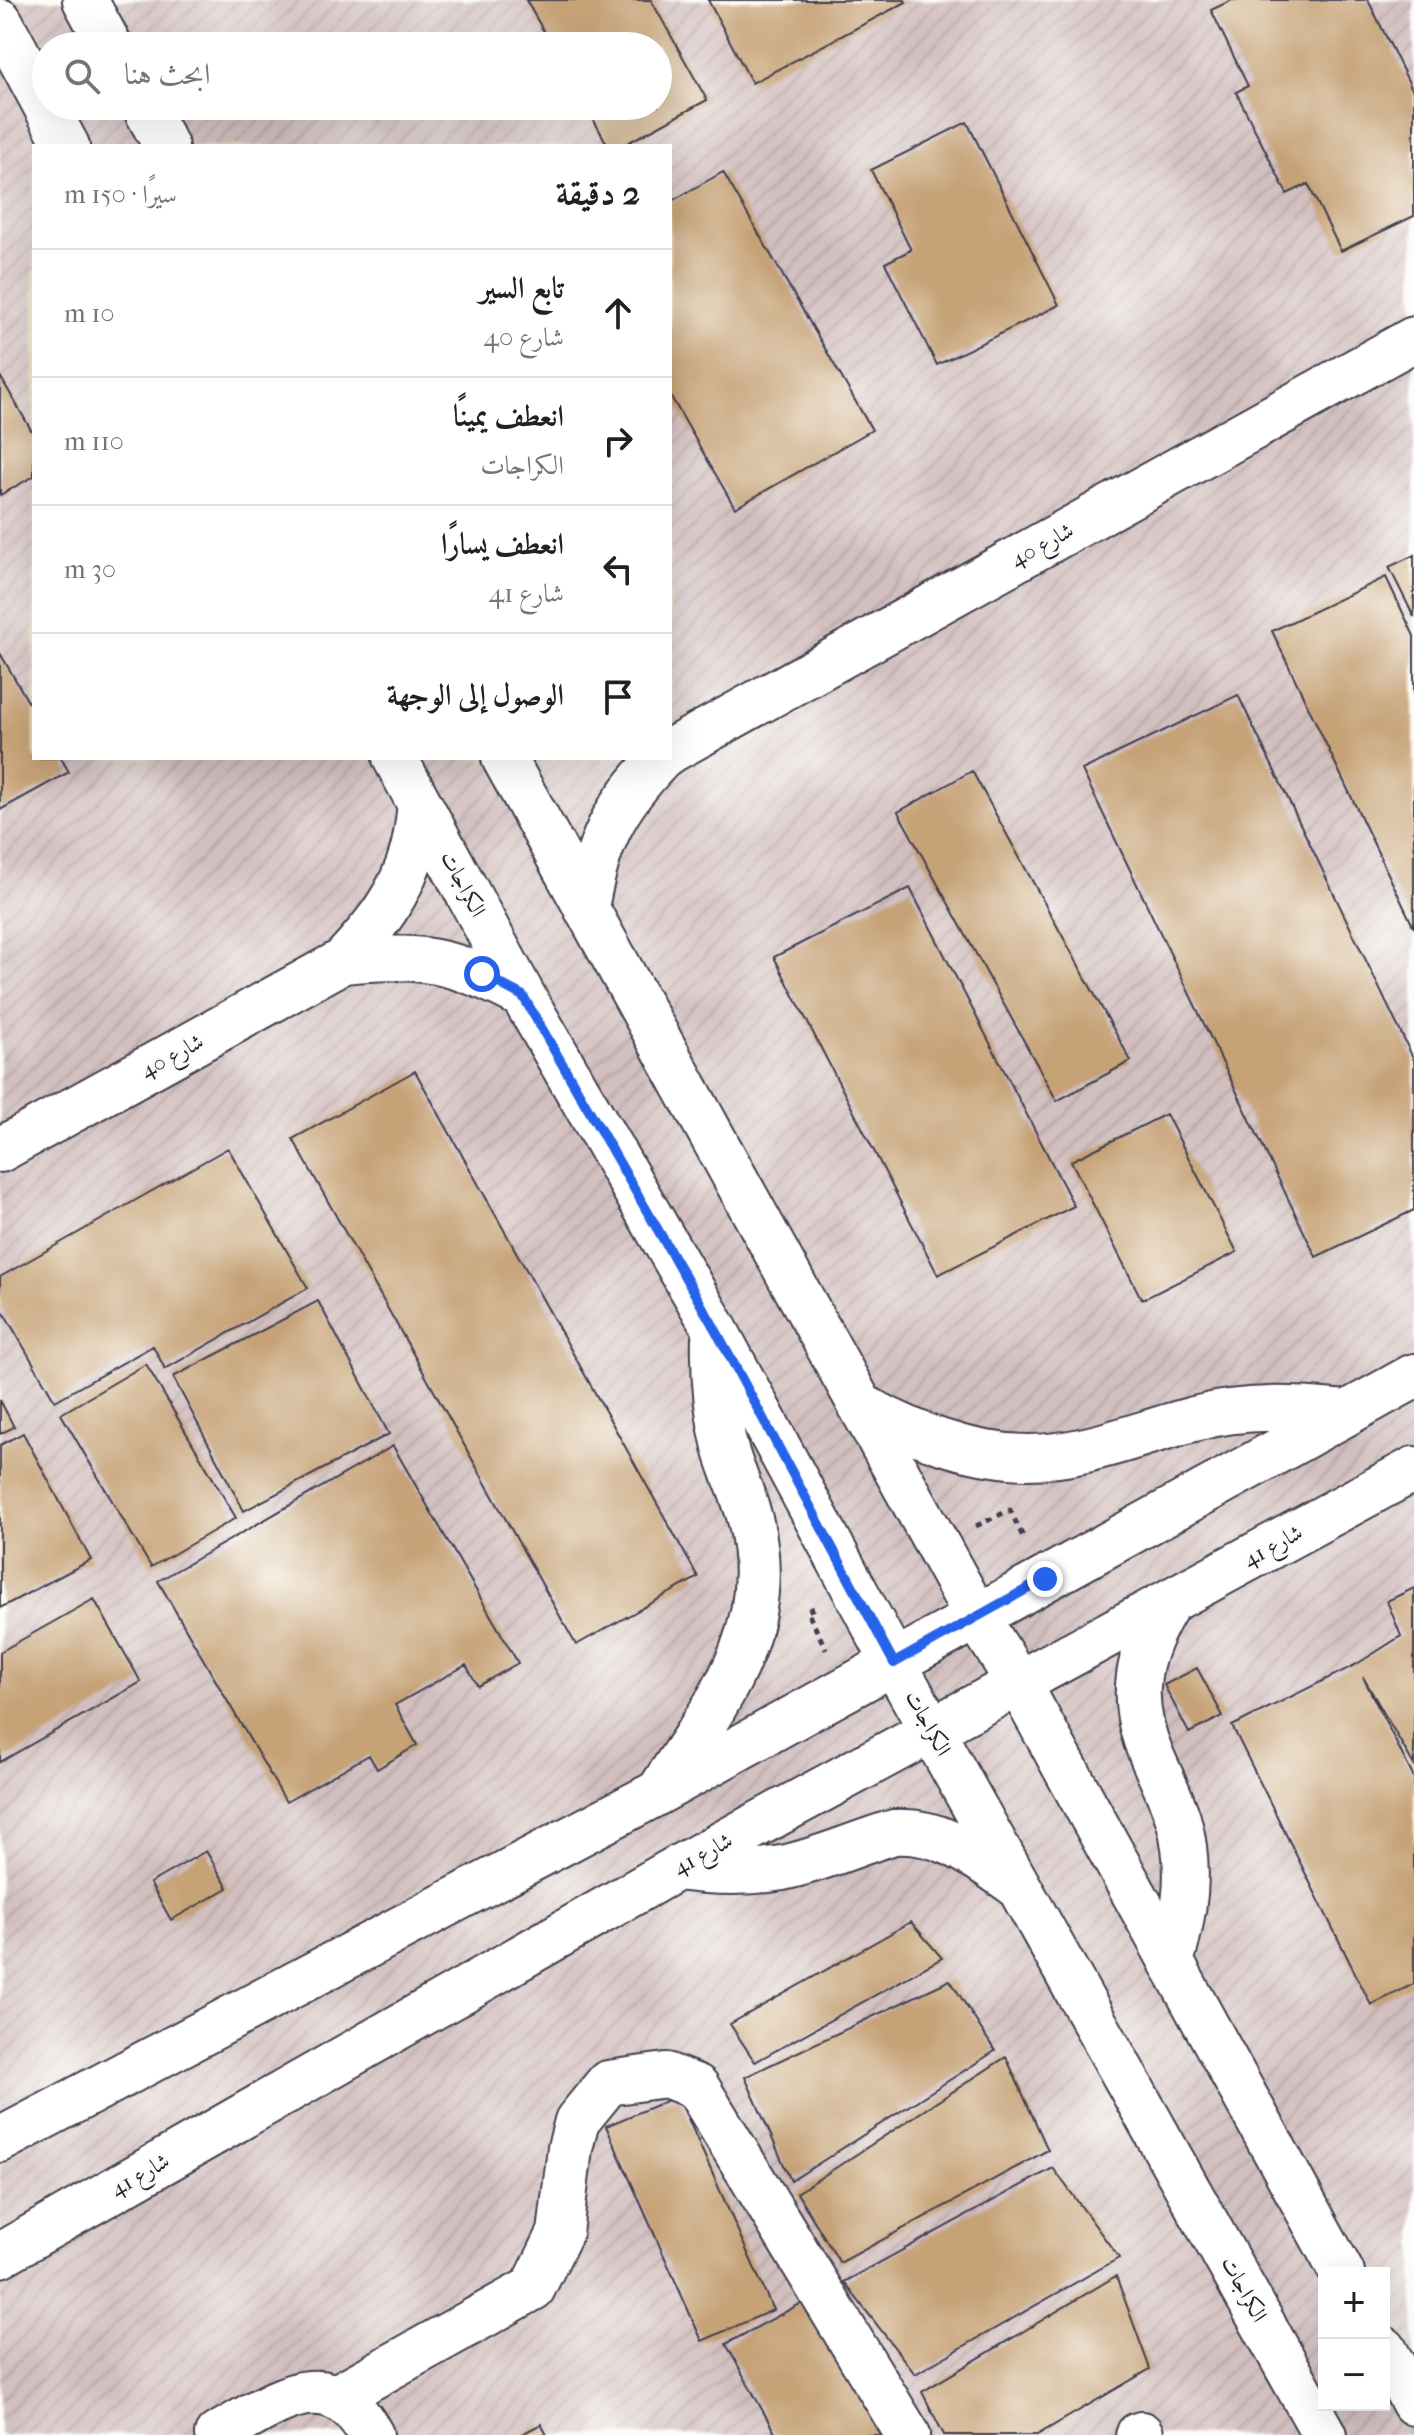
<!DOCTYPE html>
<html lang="ar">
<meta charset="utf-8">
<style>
body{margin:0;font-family:"IM FELL French Canon",Amiri,serif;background:#f6f6f6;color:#202124;direction:rtl}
.controls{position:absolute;right:24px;bottom:24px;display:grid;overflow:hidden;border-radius:0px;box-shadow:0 8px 32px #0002}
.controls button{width:72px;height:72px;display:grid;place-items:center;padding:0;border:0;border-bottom:2px solid #e0e0e0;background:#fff;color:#202124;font:40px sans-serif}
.stop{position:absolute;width:24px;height:24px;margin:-18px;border:6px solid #2563eb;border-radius:50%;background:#fff}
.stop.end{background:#2563eb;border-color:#fff;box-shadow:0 2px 8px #0008}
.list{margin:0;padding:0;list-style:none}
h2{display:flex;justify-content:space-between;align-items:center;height:104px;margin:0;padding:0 32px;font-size:34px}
h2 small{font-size:26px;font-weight:400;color:#757577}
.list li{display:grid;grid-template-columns:52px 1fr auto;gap:24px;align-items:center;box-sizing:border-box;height:128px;padding:0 32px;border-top:2px solid #e0e0e0}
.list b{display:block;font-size:30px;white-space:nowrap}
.list p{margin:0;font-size:26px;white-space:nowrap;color:#757577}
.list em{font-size:26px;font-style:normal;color:#757577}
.icon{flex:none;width:44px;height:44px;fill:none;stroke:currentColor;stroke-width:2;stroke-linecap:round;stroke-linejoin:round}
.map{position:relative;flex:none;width:1414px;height:2435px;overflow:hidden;direction:ltr}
.search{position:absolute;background:#fff;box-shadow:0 8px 32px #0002;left:32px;top:32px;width:640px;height:88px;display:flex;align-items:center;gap:20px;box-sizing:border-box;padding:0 28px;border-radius:44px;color:#757577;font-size:30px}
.panel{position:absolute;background:#fff;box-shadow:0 8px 32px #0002;left:32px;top:144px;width:640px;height:616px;border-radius:0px;direction:rtl}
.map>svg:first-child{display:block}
.industrial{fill:url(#industrial-furrows);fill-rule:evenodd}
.building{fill:#c6a277}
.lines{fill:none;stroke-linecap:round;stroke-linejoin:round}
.minor-casing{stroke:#413e4f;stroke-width:48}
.path{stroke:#413e4f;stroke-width:5;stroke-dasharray:6 6;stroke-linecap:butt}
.minor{stroke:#fff;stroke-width:44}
.route{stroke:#2563eb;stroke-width:10}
.labels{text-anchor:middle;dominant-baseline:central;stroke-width:6;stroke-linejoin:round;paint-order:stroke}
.street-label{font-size:22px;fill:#22223b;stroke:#fdfcf7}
</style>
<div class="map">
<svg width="1414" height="2435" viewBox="0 0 1414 2435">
<defs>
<pattern id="industrial-furrows" width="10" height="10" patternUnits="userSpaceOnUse" patternTransform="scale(2)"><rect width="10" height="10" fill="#d2bfbf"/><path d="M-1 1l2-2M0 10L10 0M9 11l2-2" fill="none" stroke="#b4a4a5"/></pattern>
</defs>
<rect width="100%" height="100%" fill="#fdfcf7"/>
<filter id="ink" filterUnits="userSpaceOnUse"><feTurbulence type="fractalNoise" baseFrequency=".0125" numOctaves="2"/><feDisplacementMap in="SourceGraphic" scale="16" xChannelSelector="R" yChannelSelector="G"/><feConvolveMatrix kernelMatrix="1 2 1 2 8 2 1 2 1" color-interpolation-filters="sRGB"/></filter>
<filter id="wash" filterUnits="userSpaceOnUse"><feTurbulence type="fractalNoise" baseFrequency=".006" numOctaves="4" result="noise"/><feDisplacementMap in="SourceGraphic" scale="32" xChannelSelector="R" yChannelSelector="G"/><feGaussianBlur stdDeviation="1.8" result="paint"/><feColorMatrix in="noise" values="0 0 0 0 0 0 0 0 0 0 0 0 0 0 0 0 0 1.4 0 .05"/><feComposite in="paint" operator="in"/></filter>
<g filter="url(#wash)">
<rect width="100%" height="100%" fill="#efe0c0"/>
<path class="industrial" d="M 0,0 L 1414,0 L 1414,2435 L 0,2435 ZM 46,46 L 658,46 L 658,106 L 46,106 ZM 34,146 L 670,146 L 670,758 L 34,758 ZM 1324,2273 L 1384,2273 L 1384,2405 L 1324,2405 Z"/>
<g id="blocks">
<path class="building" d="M 526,0 L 651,0 L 707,100 L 622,146 L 608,146 L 586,106 L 658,106 L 658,46 L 552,46 Z
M 708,0 L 905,0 L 906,2 L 752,83 Z
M 1232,0 L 1368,0 L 1414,93 L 1414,216 L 1341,251 L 1308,184 L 1287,194 L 1236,92 L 1248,86 L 1211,10 Z
M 967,122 L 1059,305 L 937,365 L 885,263 L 911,250 L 871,170 Z
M 723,172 L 872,430 L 735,508 L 670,395 L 670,202 Z
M 0,376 L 34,435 L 34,476 L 0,495 Z
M 1414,555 L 1414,617 L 1389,567 Z
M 1386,577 L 1414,636 L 1414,928 L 1272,631 Z
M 0,653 L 34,712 L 34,758 L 61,758 L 69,772 L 0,810 Z
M 1238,695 L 1414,1060 L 1414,1210 L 1316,1257 L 1082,770 Z
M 972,771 L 1131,1061 L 1057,1101 L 898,812 Z
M 910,888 L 1074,1206 L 938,1275 L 774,957 Z
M 415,1071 L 698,1577 L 576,1645 L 293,1139 Z
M 1166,1114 L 1237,1252 L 1142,1300 L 1071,1161 Z
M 228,1148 L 308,1288 L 165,1369 L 153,1346 L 55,1401 L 0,1306 L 0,1277 Z
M 318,1301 L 389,1434 L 244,1511 L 173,1377 Z
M 146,1364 L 236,1518 L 151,1567 L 61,1414 Z
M 0,1400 L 14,1427 L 0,1434 Z
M 23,1433 L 91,1560 L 0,1608 L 0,1445 Z
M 393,1446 L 518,1663 L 478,1686 L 466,1665 L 395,1705 L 417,1745 L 377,1769 L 369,1755 L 286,1802 L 158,1581 Z
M 1414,1588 L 1414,1765 L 1363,1677 L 1414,1778 L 1414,1984 L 1371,2005 L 1232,1726 L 1357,1664 L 1401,1636 L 1387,1601 Z
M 94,1599 L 141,1682 L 0,1762 L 0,1652 Z
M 1197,1668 L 1223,1716 L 1189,1733 L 1164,1685 Z
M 206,1851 L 228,1888 L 171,1920 L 150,1883 Z
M 911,1922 L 942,1958 L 755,2062 L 730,2024 Z
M 950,1980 L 995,2051 L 791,2181 L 745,2077 Z
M 1006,2057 L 1048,2150 L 840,2263 L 797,2193 Z
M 678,2096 L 773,2310 L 702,2341 L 606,2126 Z
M 1053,2168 L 1119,2258 L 915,2374 L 844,2282 Z
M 1116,2276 L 1150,2369 L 1037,2435 L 944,2435 L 922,2392 Z
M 811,2298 L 886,2435 L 776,2435 L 726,2344 Z
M 541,2424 L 547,2435 L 520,2435 Z"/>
</g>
</g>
<g filter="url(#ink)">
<use href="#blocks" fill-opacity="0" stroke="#413e4f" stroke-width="2"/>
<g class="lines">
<defs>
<path id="minor" d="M 85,0 L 110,46
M 0,21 L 67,146
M 144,106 L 166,146
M 670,751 L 1414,339
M 395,758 L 523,996 L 714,1327 L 894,1663 L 1325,2435
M 504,758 L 977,1617 L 1018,1682 L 1342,2273
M 586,908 C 598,841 613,808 661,758
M 343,961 C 419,953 456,960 523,996
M 0,1150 L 343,961 C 374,928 402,894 413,849 C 417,834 418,819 420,804
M 860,1405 C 913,1434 966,1456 1028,1457 C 1086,1457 1139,1433 1194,1419 C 1244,1405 1296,1408 1346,1413
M 1169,1602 C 1137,1653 1127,1697 1151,1754 C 1160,1776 1172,1798 1179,1822 C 1192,1870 1185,1915 1171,1962
M 662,1787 C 718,1702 776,1631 751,1523 C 745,1497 732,1473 725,1447 C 716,1411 713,1375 714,1338
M 677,1868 C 713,1873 747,1874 782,1868 C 821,1860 857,1843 894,1832 C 943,1829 976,1857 1014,1883
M 0,2140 L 659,1792 L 1414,1376
M 0,2255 L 677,1868 L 1414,1469
M 1384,2349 L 1414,2403
M 338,2396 L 533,2288 L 560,2233 L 570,2148 L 577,2121 L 608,2083 L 666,2075 L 697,2087 L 908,2435
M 217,2435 C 273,2405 329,2357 371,2435
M 1138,2435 L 1141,2434"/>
</defs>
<use href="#minor" class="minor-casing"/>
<path class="path" d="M 976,1526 L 1010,1510 L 1024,1539
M 814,1608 L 807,1611 L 826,1649"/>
<use href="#minor" class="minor"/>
</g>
</g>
<g class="lines" filter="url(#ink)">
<path class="route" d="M 482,974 L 523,996 L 714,1327 L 894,1663 L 1045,1579"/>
</g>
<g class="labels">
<g class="street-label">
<text transform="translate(1042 545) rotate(-29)">شارع 40</text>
<text transform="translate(463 884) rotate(62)">الكراجات</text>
<text transform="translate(172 1056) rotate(-29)">شارع 40</text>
<text transform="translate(1273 1546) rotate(-29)">شارع 41</text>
<text transform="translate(928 1723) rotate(61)">الكراجات</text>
<text transform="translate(703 1854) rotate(-29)">شارع 41</text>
<text transform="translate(140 2175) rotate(-30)">شارع 41</text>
<text transform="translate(1244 2289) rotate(61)">الكراجات</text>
</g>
</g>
</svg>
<div class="controls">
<button>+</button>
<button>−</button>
</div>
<div class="stop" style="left:482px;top:974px"></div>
<div class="stop end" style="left:1045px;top:1579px"></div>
<div class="search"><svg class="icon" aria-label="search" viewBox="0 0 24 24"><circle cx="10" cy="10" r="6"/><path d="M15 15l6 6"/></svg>ابحث هنا</div>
<section class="panel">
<h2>2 دقيقة<small>سيرًا · 150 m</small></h2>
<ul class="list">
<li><svg class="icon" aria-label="ahead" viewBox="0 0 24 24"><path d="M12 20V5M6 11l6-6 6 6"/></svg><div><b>تابع السير</b><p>شارع 40</p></div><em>10 m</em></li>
<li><svg class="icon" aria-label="right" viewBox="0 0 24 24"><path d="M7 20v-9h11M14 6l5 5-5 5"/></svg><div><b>انعطف يمينًا</b><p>الكراجات</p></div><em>110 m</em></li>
<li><svg class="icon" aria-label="left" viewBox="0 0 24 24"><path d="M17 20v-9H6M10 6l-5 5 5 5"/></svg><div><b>انعطف يسارًا</b><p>شارع 41</p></div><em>30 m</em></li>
<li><svg class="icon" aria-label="arrive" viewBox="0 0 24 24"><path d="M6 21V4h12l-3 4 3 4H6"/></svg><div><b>الوصول إلى الوجهة</b></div></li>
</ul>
</section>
</div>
